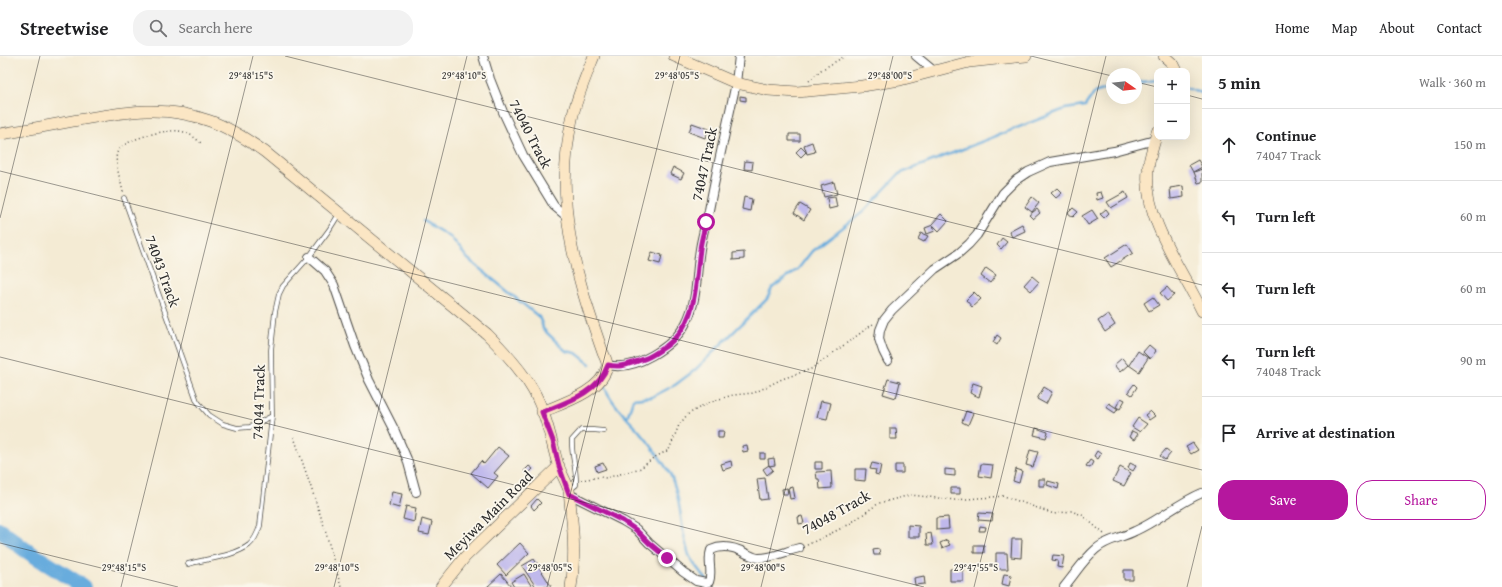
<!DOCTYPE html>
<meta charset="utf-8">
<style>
body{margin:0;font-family:"Gentium Book Plus",serif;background:#f2f2f2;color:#202124}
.controls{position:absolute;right:12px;top:12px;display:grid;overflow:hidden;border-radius:8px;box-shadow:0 4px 16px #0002}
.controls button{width:36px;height:36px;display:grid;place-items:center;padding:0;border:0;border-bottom:1px solid #e0e0e0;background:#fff;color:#202124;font:20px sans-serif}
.compass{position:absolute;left:1106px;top:12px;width:36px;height:36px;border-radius:50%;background:#fff;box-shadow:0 4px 16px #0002;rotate:104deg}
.stop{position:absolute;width:12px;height:12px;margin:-9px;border:3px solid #b5179e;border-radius:50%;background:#fff}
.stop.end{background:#b5179e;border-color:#fff;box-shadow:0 1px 4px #0008}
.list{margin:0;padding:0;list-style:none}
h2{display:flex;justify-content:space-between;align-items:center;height:52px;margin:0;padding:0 16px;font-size:17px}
h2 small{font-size:13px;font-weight:400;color:#757577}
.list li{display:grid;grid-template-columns:26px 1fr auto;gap:12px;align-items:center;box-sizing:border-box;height:72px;padding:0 16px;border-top:1px solid #e0e0e0}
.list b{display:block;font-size:15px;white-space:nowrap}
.list p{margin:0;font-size:13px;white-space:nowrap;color:#757577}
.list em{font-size:13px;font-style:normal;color:#757577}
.actions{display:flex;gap:8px;padding:12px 16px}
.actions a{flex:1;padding:9px 0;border:1px solid #b5179e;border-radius:16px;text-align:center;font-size:14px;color:#b5179e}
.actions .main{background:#b5179e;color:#fff}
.icon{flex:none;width:22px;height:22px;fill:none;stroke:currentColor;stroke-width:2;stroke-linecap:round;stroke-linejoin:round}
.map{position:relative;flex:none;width:1202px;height:531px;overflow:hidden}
header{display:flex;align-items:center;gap:24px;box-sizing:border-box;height:56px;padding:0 20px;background:#fff;border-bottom:1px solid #e0e0e0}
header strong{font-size:19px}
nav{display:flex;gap:22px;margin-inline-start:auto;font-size:14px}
.search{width:280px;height:36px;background:#f2f2f2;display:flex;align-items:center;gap:10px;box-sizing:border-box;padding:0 14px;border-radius:16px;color:#757577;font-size:15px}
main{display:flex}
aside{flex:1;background:#fff}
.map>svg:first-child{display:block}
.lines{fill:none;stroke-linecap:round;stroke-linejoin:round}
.stream{stroke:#67acdd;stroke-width:2.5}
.river{stroke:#67acdd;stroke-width:16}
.building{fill:#c0b9ec}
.lane-casing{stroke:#494844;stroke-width:5.5}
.street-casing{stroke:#494844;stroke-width:10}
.secondary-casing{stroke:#494844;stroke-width:12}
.path{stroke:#494844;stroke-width:1.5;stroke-dasharray:1 3;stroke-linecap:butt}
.lane{stroke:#fff;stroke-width:4}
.street{stroke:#fff;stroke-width:8}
.secondary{stroke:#fbe6c4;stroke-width:11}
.route{stroke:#b5179e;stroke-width:5}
.ticks{fill:none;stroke:#2b2b2b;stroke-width:1;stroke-opacity:0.45}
.labels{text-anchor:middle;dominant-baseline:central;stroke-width:3.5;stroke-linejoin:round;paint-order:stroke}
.street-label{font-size:15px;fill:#2b2b2b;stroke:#fbf7ec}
.ticks-label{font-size:10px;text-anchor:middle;fill:#2b2b2b;stroke:#fbf7ec;stroke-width:3.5;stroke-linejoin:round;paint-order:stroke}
</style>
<header>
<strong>Streetwise</strong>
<div class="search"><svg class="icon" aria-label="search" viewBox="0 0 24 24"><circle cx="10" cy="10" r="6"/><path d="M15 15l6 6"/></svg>Search here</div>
<nav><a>Home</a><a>Map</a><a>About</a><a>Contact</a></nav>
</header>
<main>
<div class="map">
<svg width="1202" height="531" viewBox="0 0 1202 531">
<rect width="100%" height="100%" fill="#fbf7ec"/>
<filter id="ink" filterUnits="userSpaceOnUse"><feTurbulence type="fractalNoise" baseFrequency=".025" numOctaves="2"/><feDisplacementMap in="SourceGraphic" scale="8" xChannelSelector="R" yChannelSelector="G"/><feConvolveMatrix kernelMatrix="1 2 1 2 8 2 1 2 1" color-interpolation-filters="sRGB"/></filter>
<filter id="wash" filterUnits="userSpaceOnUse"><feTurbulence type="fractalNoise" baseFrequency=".012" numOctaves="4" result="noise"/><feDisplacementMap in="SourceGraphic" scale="16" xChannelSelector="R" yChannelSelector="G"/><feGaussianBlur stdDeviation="0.9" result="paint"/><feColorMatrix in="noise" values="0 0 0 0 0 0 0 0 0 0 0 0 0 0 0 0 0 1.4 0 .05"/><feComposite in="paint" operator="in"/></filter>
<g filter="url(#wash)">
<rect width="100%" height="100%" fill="#f4ebd4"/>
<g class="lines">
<path class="stream" d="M 1136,27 L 1157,24
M 1187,31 L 1202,37
M 423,165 L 450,181 L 468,203 L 539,261 L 542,268 L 543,273 L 566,295 L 576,297 L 590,308
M 603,327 C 610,346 626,361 640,376 C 649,386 663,406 670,418 C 682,444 680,473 689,499 C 694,511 705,520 712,531
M 627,362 L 633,343 L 652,341 L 675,329 L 695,314 L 767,243 L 772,232 L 798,213 L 812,195 L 863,156 L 899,118 L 1065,53 L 1085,50 L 1094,37 L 1112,31"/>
<path class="river" d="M 0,474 L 24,493 L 84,531"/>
</g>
<g id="blocks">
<path class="building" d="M 740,40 L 746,41 L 746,45 L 740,44 Z
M 692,67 L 709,73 L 705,82 L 689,76 Z
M 789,78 L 800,78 L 800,85 L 789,85 Z
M 812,86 L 815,96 L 807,98 L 804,89 Z
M 801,91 L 806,96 L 801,101 L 796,96 Z
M 1198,104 L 1202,111 L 1193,116 L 1189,109 Z
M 745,105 L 753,106 L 752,114 L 744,113 Z
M 673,111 L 684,117 L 681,123 L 670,118 Z
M 1202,113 L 1202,126 L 1198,127 L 1194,116 Z
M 834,126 L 837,138 L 824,141 L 821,130 Z
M 1183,130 L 1184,141 L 1171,143 L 1170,132 Z
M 1057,132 L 1062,137 L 1056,142 L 1051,137 Z
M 1101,136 L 1103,142 L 1097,144 L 1096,137 Z
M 1125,136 L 1128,142 L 1111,152 L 1107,146 Z
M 744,141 L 752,143 L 750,155 L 742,153 Z
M 835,141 L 837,151 L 829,153 L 827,142 Z
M 1032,141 L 1039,147 L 1032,156 L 1025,151 Z
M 800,148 L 810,154 L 804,164 L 794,157 Z
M 1073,152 L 1078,156 L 1073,161 L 1068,157 Z
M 1037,153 L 1040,157 L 1033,163 L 1029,159 Z
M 1106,153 L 1109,157 L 1104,162 L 1100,158 Z
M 1092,154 L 1098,163 L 1088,169 L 1082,160 Z
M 941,158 L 948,165 L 939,175 L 932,168 Z
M 1022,168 L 1025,175 L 1012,181 L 1009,175 Z
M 933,169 L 935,175 L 927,178 L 925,172 Z
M 921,177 L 928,180 L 924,186 L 918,183 Z
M 1002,182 L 1007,186 L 1001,193 L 997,189 Z
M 1127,188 L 1133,197 L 1111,211 L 1105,202 Z
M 652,196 L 662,199 L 660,208 L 649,205 Z
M 744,196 L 744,203 L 733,204 L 733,197 Z
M 986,212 L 996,219 L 990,227 L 981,220 Z
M 1032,220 L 1039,226 L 1031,235 L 1024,229 Z
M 1167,231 L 1174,239 L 1167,245 L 1160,237 Z
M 974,236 L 981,243 L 972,251 L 966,244 Z
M 1153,241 L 1159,249 L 1149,255 L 1144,247 Z
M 1108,258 L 1115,269 L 1105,276 L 1098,265 Z
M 997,279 L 1001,282 L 997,289 L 993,286 Z
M 1149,289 L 1156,295 L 1150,303 L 1143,296 Z
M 1138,295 L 1148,302 L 1139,316 L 1129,309 Z
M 1122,302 L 1128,309 L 1120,316 L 1114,309 Z
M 888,323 L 900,326 L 896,342 L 883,338 Z
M 973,327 L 982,330 L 979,341 L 970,337 Z
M 1134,328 L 1137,331 L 1132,339 L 1128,336 Z
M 1044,331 L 1052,336 L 1046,348 L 1037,343 Z
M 1121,342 L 1125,344 L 1120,353 L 1116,351 Z
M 821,345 L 831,347 L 827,363 L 817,361 Z
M 1109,347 L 1118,353 L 1115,357 L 1106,351 Z
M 966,355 L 973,357 L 968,369 L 962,366 Z
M 1150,355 L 1155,360 L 1149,364 L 1145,359 Z
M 1138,362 L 1147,368 L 1140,376 L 1132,371 Z
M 890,372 L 896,372 L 897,383 L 890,383 Z
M 1036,372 L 1048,376 L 1046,382 L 1034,379 Z
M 718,375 L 724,375 L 723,382 L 718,382 Z
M 1132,375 L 1138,378 L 1134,384 L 1129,381 Z
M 1193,387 L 1198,394 L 1191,398 L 1186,391 Z
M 747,389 L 748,395 L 743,396 L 742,390 Z
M 498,391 L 509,400 L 494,417 L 498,420 L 488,432 L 471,417 L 481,405 L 484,408 Z
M 1166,393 L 1171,397 L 1165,404 L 1160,400 Z
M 1030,394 L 1038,396 L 1033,411 L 1026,409 Z
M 1097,395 L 1101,398 L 1098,403 L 1094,400 Z
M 760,397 L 765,397 L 765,403 L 760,403 Z
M 774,402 L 775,409 L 769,410 L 768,403 Z
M 1090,404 L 1093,406 L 1090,412 L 1086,410 Z
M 731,405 L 732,411 L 723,414 L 721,408 Z
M 815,406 L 822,406 L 822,413 L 815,413 Z
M 603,407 L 606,413 L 597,416 L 595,410 Z
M 872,407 L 881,409 L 879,419 L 875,418 L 876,414 L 870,413 Z
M 1130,407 L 1136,410 L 1133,415 L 1128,412 Z
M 981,408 L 993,409 L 991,422 L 979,420 Z
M 769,409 L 773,414 L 767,419 L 763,413 Z
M 895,409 L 903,409 L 903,417 L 895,417 Z
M 529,410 L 533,413 L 528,418 L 524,415 Z
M 1120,411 L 1131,417 L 1124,430 L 1113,425 Z
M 855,413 L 866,413 L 865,425 L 855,424 Z
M 945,413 L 955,414 L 955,420 L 945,419 Z
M 1016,413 L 1022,415 L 1019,427 L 1013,425 Z
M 831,415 L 832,432 L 820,433 L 819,423 L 817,423 L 816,416 Z
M 765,422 L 768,443 L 760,444 L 757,423 Z
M 1039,423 L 1045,423 L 1045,430 L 1039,430 Z
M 1048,425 L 1059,428 L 1058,433 L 1047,429 Z
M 793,431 L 795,442 L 790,443 L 788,432 Z
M 787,432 L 788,438 L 783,438 L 782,433 Z
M 951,432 L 960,432 L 960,438 L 951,438 Z
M 392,436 L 402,438 L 399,452 L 389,449 Z
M 537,443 L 541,447 L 534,454 L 531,450 Z
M 406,450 L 416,452 L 414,466 L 403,463 Z
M 979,457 L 993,458 L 992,465 L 978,464 Z
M 802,460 L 804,467 L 799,468 L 798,461 Z
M 948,461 L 949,473 L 936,474 L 936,462 Z
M 422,463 L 432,466 L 429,479 L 419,477 Z
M 908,469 L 919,470 L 919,481 L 908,481 Z
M 980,470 L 986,471 L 985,475 L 979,475 Z
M 931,477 L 933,489 L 927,489 L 926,478 Z
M 1012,483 L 1022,483 L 1021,502 L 1011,501 Z
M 947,484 L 950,489 L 942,492 L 940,487 Z
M 520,487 L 529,497 L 506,519 L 497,509 Z
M 974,489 L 984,489 L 984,497 L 974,497 Z
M 879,493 L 880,499 L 874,499 L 873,494 Z
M 996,497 L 1007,497 L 1008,513 L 996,513 Z
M 1053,499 L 1064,500 L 1062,512 L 1057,511 L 1058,505 L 1052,504 Z
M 534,503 L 551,530 L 549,531 L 536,531 L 522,510 Z
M 950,513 L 963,513 L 963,525 L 950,525 Z
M 1124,514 L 1133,514 L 1133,524 L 1124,524 Z
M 501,518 L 511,530 L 510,531 L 487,531 Z
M 524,518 L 532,531 L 514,531 L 511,526 Z
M 1004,518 L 1011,519 L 1009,530 L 1002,528 Z
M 924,520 L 925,528 L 915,529 L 914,522 Z"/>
</g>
</g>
<g filter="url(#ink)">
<use href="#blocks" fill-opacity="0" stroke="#494844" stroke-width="1"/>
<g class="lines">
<defs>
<path id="lane" d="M 124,142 L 197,345 L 209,359 L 223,368 L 237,372 L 250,371 L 272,360
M 571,433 L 576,429 C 577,413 571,399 572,384 L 581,374 L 593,374 L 604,375
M 188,508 C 206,503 235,500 249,489 C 255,484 258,476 260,470 L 272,360 L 271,294 L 275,256 L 279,238 L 283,230 L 309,201 L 329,174 L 339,158"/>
<path id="street" d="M 483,0 L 490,23 L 503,56 L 523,99 L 554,150 L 566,160
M 916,0 L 934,15
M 309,201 L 325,215 L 334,229 L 355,290 L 369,324 L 394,373 L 407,403 L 416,436
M 888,305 L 883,295 L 879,283 L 880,274 L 884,264 L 892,254 L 935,213 L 959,197 L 969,188 L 977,179 L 1003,137 L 1016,124 L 1028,116 L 1050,106 L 1114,95 L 1155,84
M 608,309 C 634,316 674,290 686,267 C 698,244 696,217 700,193 C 702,180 706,167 709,154 C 717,112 727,69 736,27 L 739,0
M 569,438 L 623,465 L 636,473 L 649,487 L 683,516 L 696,525 L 706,527 L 709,526 C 713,515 707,505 711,494 C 722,489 734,491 745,497 C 750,499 754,502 759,502 C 773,502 786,495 799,492
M 1064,531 C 1075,518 1083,504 1096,493 C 1107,483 1122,482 1135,475 C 1158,465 1178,447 1202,437"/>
<path id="secondary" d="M 674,0 L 736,27 L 768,34 L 797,36 L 862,30 L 900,24 L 969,6 L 1026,0
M 1164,0 L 1174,9 L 1177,15
M 1157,76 C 1154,89 1149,101 1148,114 C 1143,163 1182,213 1202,255
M 0,78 C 26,74 52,69 78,64 C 124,56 164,48 210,65 C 230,72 248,84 265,96 L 487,278 C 504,295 521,313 533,334 C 546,357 551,384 558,409 C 561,417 566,425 569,434 C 570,441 570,448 571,455 C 574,480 575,506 571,531
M 542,356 C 563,347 601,336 607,311 C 608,307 605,301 603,297 C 596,277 589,257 583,236 C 566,178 559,123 572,63 C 576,43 586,20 594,0
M 441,531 L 465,501 L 559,410"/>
</defs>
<use href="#lane" class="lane-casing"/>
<use href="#street" class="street-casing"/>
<use href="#secondary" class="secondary-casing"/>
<path class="path" d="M 809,25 L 821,14 L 845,0
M 123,136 C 121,126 114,105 117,97 C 122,83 166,73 179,75 C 188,76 194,81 201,87
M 294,381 L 324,470 L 341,531
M 581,424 L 600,421 L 606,422 L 641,412 L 653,402 L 669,394 L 679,369 L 687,359 L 702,350 L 716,344 L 733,339 L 754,337 L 782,323 L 811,313 L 873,268
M 807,489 L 848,469 L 879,447 L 911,439 L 955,444 L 1004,440 L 1054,458 L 1071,455 L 1082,459 L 1104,478"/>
<use href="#lane" class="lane"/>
<use href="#street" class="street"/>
<use href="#secondary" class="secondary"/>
</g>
</g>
<g class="lines" filter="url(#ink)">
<path class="route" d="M 667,502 L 649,487 L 636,474 L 623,465 L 569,438 L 559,410 L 553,385 L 542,356 C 567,346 598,337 608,309 C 620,312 629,308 641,304 C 650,302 657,296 665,291 C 698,267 695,230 700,193 C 701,184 704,175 706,166"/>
</g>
<path class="ticks" d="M 285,0 L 1202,229M 1031,0 L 1112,20M 1136,26 L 1157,31M 1187,39 L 1202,43M 0,115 L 1202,414M 0,162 L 40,0M 0,301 L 924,531M 0,487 L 178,531M 121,531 L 253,0M 334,531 L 467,0M 547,531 L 680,0M 761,531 L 893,0M 974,531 L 1106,0M 1187,531 L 1202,470"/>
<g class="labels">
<g class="street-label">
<text transform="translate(531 78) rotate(63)">74040 Track</text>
<text transform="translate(704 108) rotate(-78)">74047 Track</text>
<text transform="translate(163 215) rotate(70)">74043 Track</text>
<text transform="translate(258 346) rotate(-88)">74044 Track</text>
<text transform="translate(836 456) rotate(-29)">74048 Track</text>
<text transform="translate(488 459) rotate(-45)">Meyiwa Main Road</text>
</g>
</g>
<g class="ticks-label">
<text x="251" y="23">29°48'15"S</text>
<text x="464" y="23">29°48'10"S</text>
<text x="677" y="23">29°48'05"S</text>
<text x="890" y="23">29°48'00"S</text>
<text x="124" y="515">29°48'15"S</text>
<text x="337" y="515">29°48'10"S</text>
<text x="550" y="515">29°48'05"S</text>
<text x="763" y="515">29°48'00"S</text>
<text x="976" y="515">29°47'55"S</text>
</g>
</svg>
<div class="controls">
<button>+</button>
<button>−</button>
</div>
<svg class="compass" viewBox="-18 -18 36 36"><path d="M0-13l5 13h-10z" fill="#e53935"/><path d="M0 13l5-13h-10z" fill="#757577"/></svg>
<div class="stop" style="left:706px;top:166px"></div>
<div class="stop end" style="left:667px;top:502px"></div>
</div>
<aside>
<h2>5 min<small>Walk · 360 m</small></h2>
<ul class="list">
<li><svg class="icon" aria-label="ahead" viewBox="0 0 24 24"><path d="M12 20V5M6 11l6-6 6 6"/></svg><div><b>Continue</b><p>74047 Track</p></div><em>150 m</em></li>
<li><svg class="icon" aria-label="left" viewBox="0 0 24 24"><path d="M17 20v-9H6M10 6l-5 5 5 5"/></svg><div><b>Turn left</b></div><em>60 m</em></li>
<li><svg class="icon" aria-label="left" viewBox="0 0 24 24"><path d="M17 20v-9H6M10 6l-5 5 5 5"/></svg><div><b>Turn left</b></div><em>60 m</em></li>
<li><svg class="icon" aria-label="left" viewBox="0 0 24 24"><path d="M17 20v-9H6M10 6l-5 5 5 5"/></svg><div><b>Turn left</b><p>74048 Track</p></div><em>90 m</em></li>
<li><svg class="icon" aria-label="arrive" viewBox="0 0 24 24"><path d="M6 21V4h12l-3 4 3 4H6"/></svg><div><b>Arrive at destination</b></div></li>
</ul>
<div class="actions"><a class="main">Save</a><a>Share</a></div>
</aside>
</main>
